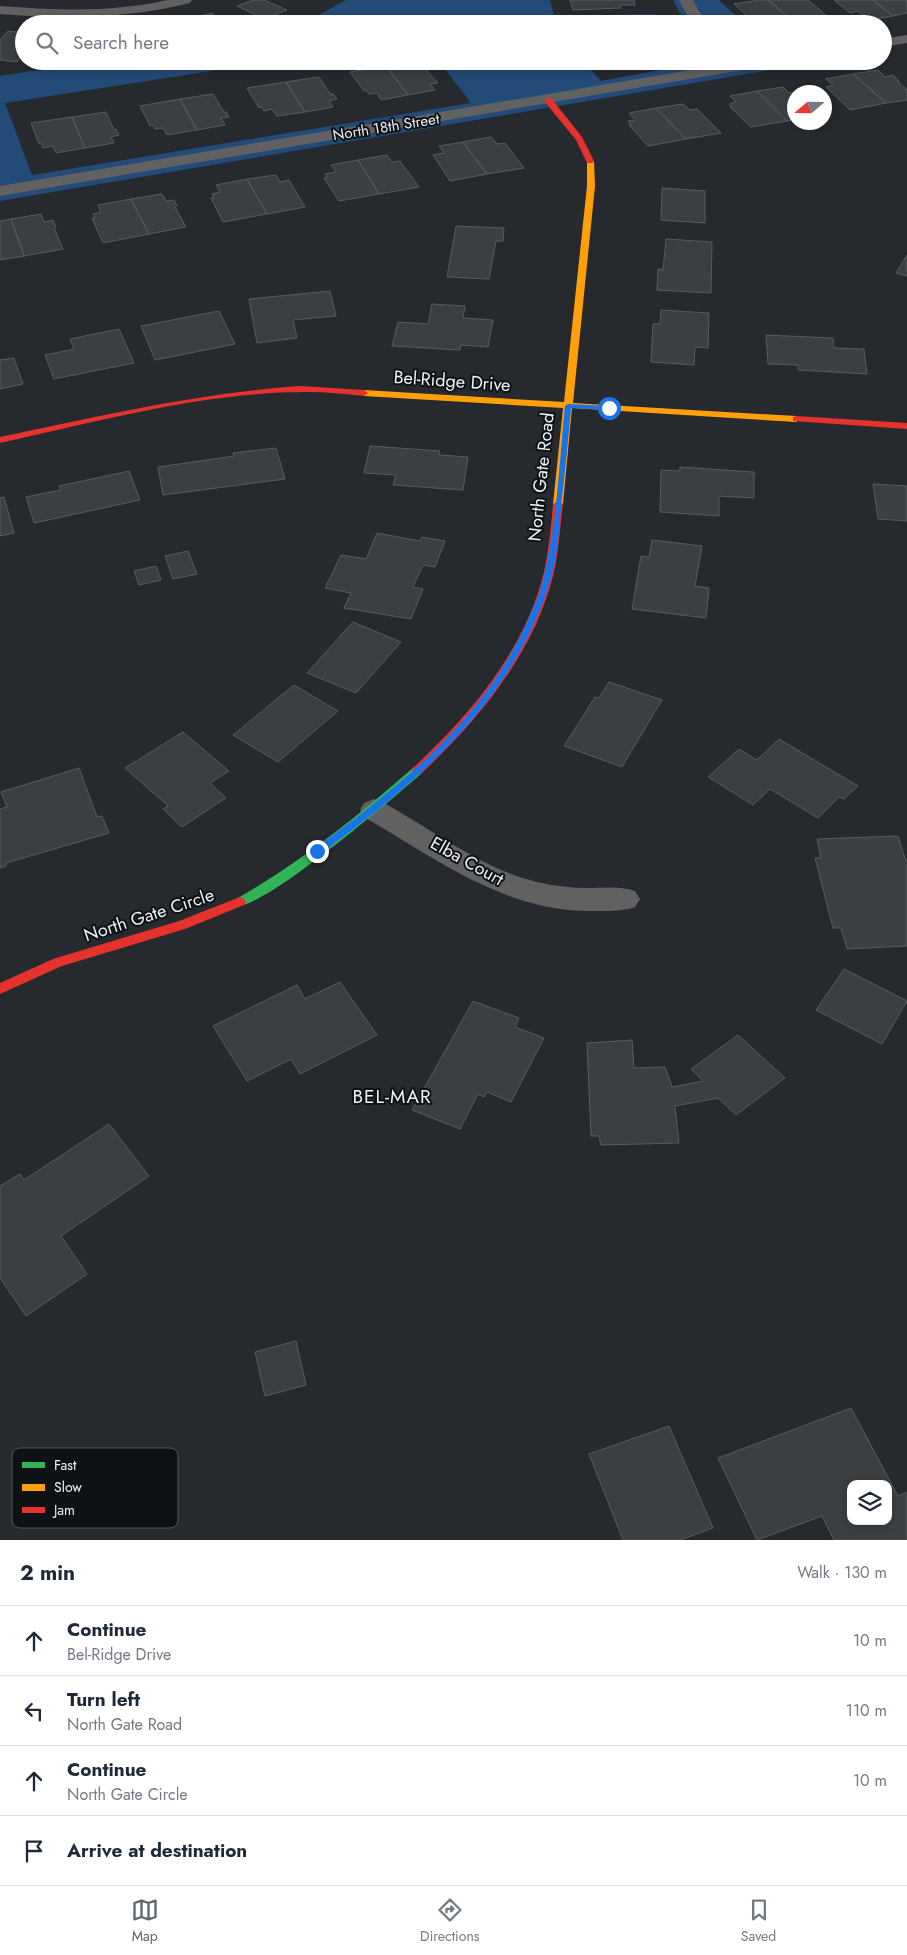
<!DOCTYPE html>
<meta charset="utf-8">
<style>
body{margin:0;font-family:Jost,sans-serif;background:#f2f2f3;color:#1f2937}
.controls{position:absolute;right:15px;bottom:15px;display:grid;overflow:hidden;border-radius:10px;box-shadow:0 2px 8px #0003}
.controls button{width:45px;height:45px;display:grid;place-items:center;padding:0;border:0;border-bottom:1px solid #e0e1e3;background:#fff;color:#1f2937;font:25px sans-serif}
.compass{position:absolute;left:787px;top:85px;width:45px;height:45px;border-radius:50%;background:#fff;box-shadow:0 2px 8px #0003;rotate:250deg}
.stop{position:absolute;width:15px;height:15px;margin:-11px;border:4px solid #1a73e8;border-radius:50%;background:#fff}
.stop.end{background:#1a73e8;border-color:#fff;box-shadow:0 1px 5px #0008}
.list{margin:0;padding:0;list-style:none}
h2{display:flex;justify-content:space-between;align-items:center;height:65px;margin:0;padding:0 20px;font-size:21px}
h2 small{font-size:16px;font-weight:400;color:#747a83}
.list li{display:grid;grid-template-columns:32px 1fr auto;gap:15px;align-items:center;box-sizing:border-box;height:70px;padding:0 20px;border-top:1px solid #e0e1e3}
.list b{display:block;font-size:19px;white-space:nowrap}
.list p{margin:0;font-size:16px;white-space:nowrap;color:#747a83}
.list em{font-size:16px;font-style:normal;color:#747a83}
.icon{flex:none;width:28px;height:28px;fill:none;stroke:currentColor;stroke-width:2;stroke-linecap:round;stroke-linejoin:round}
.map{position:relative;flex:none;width:907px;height:1540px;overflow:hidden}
.search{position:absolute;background:#fff;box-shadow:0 2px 8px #0003;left:15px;right:15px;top:15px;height:55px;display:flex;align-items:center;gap:12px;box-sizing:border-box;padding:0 18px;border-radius:28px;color:#747a83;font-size:19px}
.sheet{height:345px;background:#fff}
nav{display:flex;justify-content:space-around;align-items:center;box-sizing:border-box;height:70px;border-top:1px solid #e0e1e3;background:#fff;font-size:14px;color:#747a83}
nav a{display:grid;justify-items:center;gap:2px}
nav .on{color:#5c646d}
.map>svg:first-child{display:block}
.green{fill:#234b77}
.building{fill:#3b3f42;stroke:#585b5e;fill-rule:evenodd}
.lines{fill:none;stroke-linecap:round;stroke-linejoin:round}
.lane{fill:#626161;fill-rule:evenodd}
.street{fill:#626161;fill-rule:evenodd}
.fast{fill:#30b455;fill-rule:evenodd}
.slow{fill:#ff9f0a;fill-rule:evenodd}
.jam{fill:#e5322d;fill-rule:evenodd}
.route{fill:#1a73e8}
.labels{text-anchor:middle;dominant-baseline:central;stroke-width:4;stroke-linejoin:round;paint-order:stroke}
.far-street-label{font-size:15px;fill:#ecf1f6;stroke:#0f1215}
.street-label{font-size:18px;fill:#ecf1f6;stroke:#0f1215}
.neighbourhood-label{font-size:19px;letter-spacing:1px;fill:#ecf1f6;stroke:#0f1215}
.key{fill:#0f1215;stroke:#515558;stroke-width:1}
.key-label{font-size:14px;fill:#ecf1f6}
</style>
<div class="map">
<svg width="907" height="1540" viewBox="0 0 907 1540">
<rect width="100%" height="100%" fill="#262a2e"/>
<path class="green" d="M 346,0 L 550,0 L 554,16 L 657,14 L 593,24 L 302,24 Z
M 673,0 L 719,0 L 745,24 L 686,24 Z
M 186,61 L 276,61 L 5,103 L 32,175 L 471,103 L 439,61 L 583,61 L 601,81 L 709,61 L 822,61 L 0,201 L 0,76 L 31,71 Z"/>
<path class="building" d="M 253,0 L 264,0 L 287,10 L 264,19 L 237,6 Z
M 570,0 L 634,0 L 635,5 L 620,5 L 621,8 L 573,10 Z
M 759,0 L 768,0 L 796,24 L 756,24 L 734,4 Z
M 768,0 L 808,0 L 827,16 L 818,18 L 825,24 L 796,24 Z
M 834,0 L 873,0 L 893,16 L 869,20 L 858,11 L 850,13 Z
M 873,0 L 907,0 L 907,13 L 893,16 Z
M 212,13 L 224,24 L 188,24 L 183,20 Z
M 8,31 L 24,33 L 24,54 L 17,62 L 0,60 L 0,40 Z
M 418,61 L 438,83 L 430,84 L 435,90 L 408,95 L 386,66 Z
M 386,66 L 408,95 L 381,100 L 377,93 L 369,94 L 366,90 L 364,91 L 350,72 Z
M 878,70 L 885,77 L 893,75 L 899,81 L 897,81 L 907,90 L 907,100 L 886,103 L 853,74 Z
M 853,74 L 886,103 L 850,110 L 826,87 L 833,85 L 826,79 Z
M 319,77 L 330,94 L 333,94 L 337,99 L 329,101 L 333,107 L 305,112 L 286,82 Z
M 286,82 L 305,112 L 277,116 L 272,109 L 264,111 L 262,107 L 259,108 L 247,88 Z
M 783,87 L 789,93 L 797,92 L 794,92 L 794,120 L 787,121 L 757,91 Z
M 757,91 L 787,121 L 751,127 L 730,107 L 732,107 L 729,104 L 736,102 L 730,96 Z
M 213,94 L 224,112 L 226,112 L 229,117 L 221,118 L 225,125 L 197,130 L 180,99 Z
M 180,99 L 197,130 L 167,135 L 163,128 L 155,129 L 153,125 L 150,126 L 140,106 Z
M 683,104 L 690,110 L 697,109 L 721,133 L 686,139 L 656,108 Z
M 656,108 L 686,139 L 648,146 L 629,125 L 631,125 L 628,121 L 635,120 L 629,113 Z
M 106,112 L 114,130 L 116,129 L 119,135 L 111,137 L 114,143 L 85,148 L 72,117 Z
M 72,117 L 85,148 L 56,153 L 53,146 L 43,148 L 41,143 L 39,144 L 31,123 Z
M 491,137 L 497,144 L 505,143 L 524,168 L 487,174 L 463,142 Z
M 463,142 L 487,174 L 450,181 L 433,155 L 444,153 L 439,146 Z
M 387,155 L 392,162 L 400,161 L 419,187 L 379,194 L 358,160 Z
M 358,160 L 379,194 L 339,201 L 324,178 L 327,178 L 325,174 L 336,172 L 331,165 Z
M 276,175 L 280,182 L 289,180 L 305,207 L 267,214 L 247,179 Z
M 247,179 L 267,214 L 223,222 L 211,198 L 214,198 L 212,194 L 220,192 L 216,185 Z
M 662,188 L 705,191 L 705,223 L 661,220 Z
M 162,194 L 166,201 L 174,200 L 177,206 L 175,207 L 186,227 L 149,234 L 131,199 Z
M 131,199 L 149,234 L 103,243 L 92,218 L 95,218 L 93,214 L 101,212 L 98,205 Z
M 41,214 L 44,222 L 53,220 L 56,227 L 54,228 L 63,249 L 24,256 L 11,219 Z
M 11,219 L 24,256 L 0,260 L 0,221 Z
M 456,226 L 504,228 L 503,241 L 496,241 L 489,279 L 447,277 Z
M 666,239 L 712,242 L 711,293 L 657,290 L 658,269 L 663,270 Z
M 907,255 L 907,276 L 896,273 Z
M 330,291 L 336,316 L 293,320 L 297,338 L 257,343 L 249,299 Z
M 432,304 L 465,306 L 463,318 L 493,320 L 488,347 L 461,345 L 460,350 L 392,346 L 398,322 L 428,324 Z
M 661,310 L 709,313 L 708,348 L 695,347 L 694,365 L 651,362 L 653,324 L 660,324 Z
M 219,311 L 235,344 L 155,360 L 141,326 Z
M 119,329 L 134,363 L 54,379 L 45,355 L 74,349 L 70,339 Z
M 766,335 L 833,338 L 834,348 L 864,349 L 867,374 L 798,370 L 798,365 L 768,364 Z
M 14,358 L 23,384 L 0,389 L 0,360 Z
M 370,446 L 440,451 L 439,455 L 468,457 L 463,490 L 393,485 L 396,475 L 364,473 Z
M 276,448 L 285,479 L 163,495 L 158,467 L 234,456 L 233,453 Z
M 680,467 L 754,472 L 754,498 L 719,496 L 719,516 L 660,512 L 661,470 L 680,471 Z
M 129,471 L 140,500 L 34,523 L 26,497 L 61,490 L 59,486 Z
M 873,484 L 907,486 L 907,521 L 878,519 Z
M 4,497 L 14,533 L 0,536 L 0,498 Z
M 377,533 L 420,541 L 422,537 L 445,541 L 435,567 L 423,565 L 413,587 L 423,589 L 411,619 L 344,608 L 351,593 L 325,588 L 341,555 L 366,559 Z
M 652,540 L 702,546 L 695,586 L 709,588 L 706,618 L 632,609 L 641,556 L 649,557 Z
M 188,551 L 197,574 L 173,579 L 165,556 Z
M 156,566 L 161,580 L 139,585 L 134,571 Z
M 353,622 L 401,642 L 356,693 L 307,673 Z
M 609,682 L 662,700 L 622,767 L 564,746 L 595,697 L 599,698 Z
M 294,685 L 338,711 L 278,762 L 233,735 Z
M 183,732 L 229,771 L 210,783 L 226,798 L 182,827 L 163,809 L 168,806 L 125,768 Z
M 779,739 L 858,786 L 844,799 L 839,797 L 818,818 L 770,789 L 753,805 L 708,777 L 739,749 L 757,760 Z
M 79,768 L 97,817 L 102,816 L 109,833 L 6,863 L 6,866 L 0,868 L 0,809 L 7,807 L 1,792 Z
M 898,836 L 907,865 L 907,946 L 847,949 L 841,928 L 833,928 L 815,858 L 821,858 L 817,839 Z
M 844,969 L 907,1001 L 882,1044 L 816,1010 Z
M 340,982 L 377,1035 L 300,1074 L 291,1059 L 247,1081 L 213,1026 L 297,985 L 305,999 Z
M 473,1001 L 519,1018 L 515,1027 L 544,1038 L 511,1102 L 487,1092 L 484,1097 L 478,1094 L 460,1129 L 412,1110 Z
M 738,1035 L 785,1078 L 736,1115 L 718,1098 L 675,1106 L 679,1143 L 601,1145 L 599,1136 L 591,1136 L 587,1043 L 632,1040 L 634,1068 L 665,1067 L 672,1087 L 703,1081 L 691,1069 Z
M 109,1124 L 149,1176 L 61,1236 L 87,1274 L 26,1316 L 0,1278 L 0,1186 L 20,1174 L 24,1180 Z
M 296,1341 L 306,1385 L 265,1396 L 255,1352 Z
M 851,1408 L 898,1496 L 907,1492 L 907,1540 L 834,1540 L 822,1516 L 757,1540 L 718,1458 ZM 851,1484 L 888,1484 L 888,1521 L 851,1521 Z
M 669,1426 L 713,1528 L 680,1540 L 623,1540 L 589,1454 Z"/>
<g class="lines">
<path class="lane" d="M 167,0 L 192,0 L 190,3 C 126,19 65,19 0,14 L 0,6 C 56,10 112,13 167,0 Z
M 679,0 L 693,0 L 706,24 L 692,24 Z
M 907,35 L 907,43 L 883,47 L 883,39 Z
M 744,61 L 779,61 L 772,65 L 0,196 L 0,186 Z"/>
<path class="street" d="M 374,799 L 384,803 C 433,830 482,869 537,882 C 554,886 572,888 590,888 C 605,888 621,886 635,891 L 640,899 L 635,907 C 620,912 603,911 586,911 C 501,909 435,858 364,817 L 360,810 L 364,803 Z"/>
<path class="fast" d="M 418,766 L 422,767 L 424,770 L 422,773 C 398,794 260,913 236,905 L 234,902 L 236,899 C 301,862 358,816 414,767 Z"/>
<path class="slow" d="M 587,159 L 594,161 L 595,186 L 573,403 L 796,416 L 801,419 L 796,422 L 572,408 L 563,504 L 558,507 L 553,504 L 563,408 L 364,396 L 360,393 L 364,390 L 564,402 L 587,186 Z"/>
<path class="jam" d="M 545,98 L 551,98 L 582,137 L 594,161 L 593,163 L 587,163 L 576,140 L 545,102 Z
M 300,386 L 364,390 L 368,393 L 364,396 C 345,394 326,392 307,392 C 205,392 99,421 0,443 L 0,437 C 100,416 198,393 300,386 Z
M 796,416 L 907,423 L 907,429 L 793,421 L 793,417 Z
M 558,501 L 563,504 C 560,527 559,550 554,572 C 535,652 480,718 422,773 L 414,773 L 412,770 L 414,767 C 471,714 525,650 544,572 C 549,550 551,527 553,504 Z
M 240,897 L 244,899 L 246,902 L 244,905 L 185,929 L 62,966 L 0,994 L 0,983 L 53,959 L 179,921 Z"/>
</g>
<path class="route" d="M 568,404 L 609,406 L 612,408 L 609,410 L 571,408 C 568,441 565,473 561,506 C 559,533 557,562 548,588 C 510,704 415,784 320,854 L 314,854 L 314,849 C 401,786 488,716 530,615 C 534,606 539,596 541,587 C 557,531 559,464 565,406 Z"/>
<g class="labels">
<g class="far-street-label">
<text transform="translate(386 127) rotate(-9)">North 18th Street</text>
</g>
<g class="street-label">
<text transform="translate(452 381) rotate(4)">Bel-Ridge Drive</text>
<text transform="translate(541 477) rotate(-84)">North Gate Road</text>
<text transform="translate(467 861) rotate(29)">Elba Court</text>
<text transform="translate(149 915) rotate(-18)">North Gate Circle</text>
</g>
<g class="neighbourhood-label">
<text x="392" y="1096">BEL-MAR</text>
</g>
</g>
<rect x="12" y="1448" width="166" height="80" rx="8" class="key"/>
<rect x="22" y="1462" width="23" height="6" fill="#30b455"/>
<rect x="22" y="1484" width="23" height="7" fill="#ff9f0a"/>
<rect x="22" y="1507" width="23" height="6" fill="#e5322d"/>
<g class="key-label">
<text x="54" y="1470">Fast</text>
<text x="54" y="1492">Slow</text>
<text x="54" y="1515">Jam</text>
</g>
</svg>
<div class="controls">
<button><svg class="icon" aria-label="layers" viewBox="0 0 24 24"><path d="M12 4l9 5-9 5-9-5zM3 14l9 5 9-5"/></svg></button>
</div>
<svg class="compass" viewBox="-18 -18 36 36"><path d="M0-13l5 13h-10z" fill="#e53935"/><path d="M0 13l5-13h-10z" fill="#747a83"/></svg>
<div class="stop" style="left:609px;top:408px"></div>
<div class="stop end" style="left:317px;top:851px"></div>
<div class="search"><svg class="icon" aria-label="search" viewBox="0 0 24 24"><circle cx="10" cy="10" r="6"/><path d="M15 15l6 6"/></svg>Search here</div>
</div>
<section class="sheet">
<h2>2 min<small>Walk · 130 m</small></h2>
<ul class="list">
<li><svg class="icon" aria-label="ahead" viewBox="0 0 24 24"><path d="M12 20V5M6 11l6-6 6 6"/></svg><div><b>Continue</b><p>Bel-Ridge Drive</p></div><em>10 m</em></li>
<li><svg class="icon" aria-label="left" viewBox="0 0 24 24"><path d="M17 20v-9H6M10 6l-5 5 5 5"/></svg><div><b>Turn left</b><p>North Gate Road</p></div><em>110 m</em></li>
<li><svg class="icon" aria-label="ahead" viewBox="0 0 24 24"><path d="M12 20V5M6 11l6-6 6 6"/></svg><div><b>Continue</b><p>North Gate Circle</p></div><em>10 m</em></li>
<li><svg class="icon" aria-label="arrive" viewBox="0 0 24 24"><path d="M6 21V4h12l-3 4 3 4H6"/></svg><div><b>Arrive at destination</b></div></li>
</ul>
</section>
<nav>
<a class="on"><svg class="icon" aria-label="map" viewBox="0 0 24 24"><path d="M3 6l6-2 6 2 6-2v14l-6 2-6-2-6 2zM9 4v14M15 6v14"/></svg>Map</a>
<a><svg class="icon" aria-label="directions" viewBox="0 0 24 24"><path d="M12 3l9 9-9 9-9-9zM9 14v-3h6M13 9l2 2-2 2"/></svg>Directions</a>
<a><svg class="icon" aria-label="saved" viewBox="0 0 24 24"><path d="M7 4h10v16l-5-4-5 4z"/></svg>Saved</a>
</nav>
